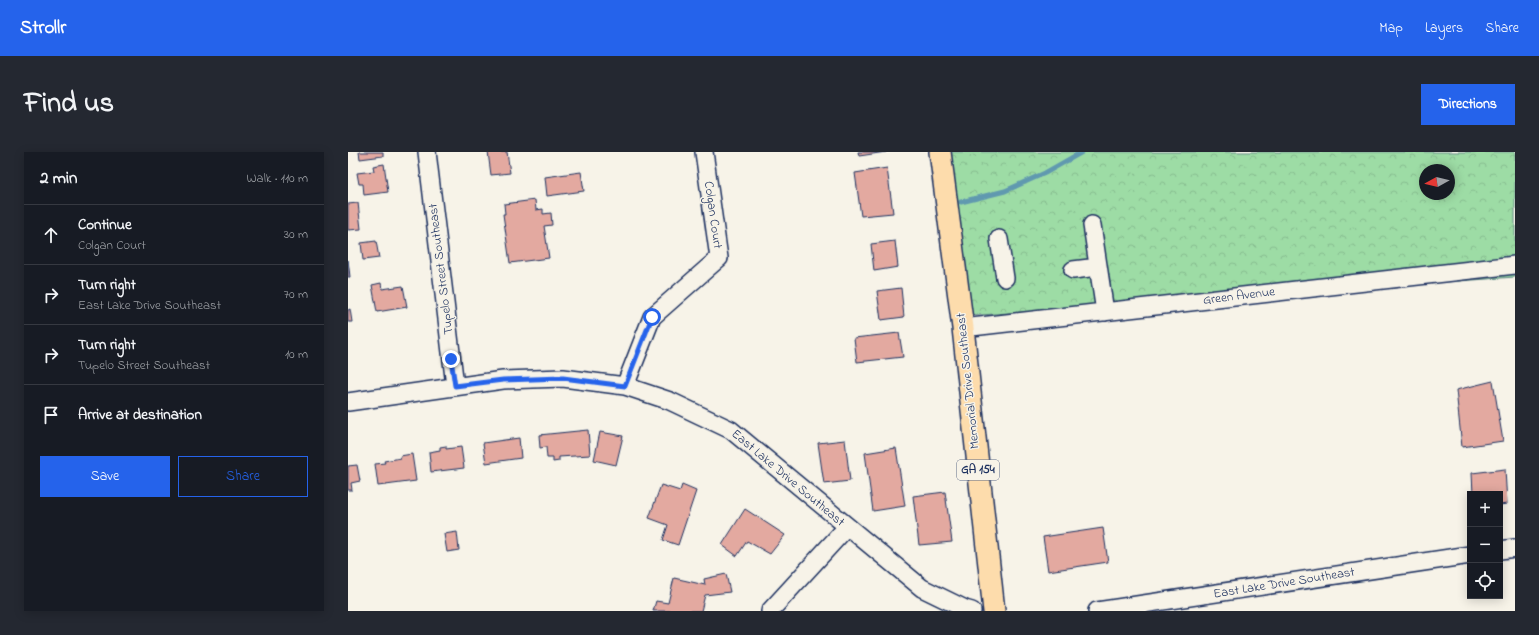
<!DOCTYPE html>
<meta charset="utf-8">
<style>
body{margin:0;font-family:"Indie Flower",sans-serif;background:#242831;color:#f1f3f6}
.controls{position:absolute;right:12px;bottom:12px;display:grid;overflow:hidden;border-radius:0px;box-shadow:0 2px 10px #0003}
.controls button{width:36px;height:36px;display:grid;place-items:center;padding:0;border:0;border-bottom:1px solid #363941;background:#171b24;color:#f1f3f6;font:20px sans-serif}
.compass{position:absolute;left:1071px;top:12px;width:36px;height:36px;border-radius:50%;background:#171b24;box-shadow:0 2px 10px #0003;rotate:262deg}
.stop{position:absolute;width:12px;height:12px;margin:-9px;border:3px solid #2563eb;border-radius:50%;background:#fff}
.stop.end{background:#2563eb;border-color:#fff;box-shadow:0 1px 4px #0008}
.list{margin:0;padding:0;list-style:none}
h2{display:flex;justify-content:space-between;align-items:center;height:52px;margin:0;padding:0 16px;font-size:17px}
h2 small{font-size:13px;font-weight:400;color:#9ea1a6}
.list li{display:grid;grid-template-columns:26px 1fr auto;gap:12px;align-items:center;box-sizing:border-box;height:60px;padding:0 16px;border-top:1px solid #363941}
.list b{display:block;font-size:15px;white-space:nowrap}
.list p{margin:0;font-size:13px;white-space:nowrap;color:#9ea1a6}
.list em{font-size:13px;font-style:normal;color:#9ea1a6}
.actions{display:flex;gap:8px;padding:12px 16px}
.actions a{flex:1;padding:9px 0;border:1px solid #2563eb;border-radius:0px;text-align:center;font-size:14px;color:#2563eb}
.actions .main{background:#2563eb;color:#fff}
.icon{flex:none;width:22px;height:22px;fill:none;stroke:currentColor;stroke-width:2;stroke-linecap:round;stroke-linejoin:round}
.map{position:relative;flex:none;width:1167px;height:459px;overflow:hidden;border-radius:0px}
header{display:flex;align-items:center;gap:24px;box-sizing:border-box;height:56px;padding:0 20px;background:#2563eb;color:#fff}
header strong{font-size:19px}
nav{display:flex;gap:22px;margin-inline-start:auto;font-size:14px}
.intro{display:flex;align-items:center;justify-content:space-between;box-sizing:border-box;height:96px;padding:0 24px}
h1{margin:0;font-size:28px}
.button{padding:10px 18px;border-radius:0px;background:#2563eb;color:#fff;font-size:14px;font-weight:700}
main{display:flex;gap:24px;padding:0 24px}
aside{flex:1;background:#171b24;border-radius:0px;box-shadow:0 2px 10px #0003}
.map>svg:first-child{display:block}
.park{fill:url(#park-crowns);stroke:#5c8682;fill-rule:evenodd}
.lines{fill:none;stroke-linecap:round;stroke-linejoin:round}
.stream{stroke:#6099af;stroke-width:5}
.building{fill:#e3a9a0;stroke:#1b2f5e}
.minor-casing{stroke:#1b2f5e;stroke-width:20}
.major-casing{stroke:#1b2f5e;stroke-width:24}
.minor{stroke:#f7f3e8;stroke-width:17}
.major{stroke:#fddcac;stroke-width:21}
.route{stroke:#2563eb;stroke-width:5}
.labels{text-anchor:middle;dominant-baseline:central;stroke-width:3;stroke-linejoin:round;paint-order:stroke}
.shield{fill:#f7f3e8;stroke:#5d6a87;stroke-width:1}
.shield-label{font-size:12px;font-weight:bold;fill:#1b2f5e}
.street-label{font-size:13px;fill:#1b2f5e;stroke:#f7f3e8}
</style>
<header>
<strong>Strollr</strong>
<nav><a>Map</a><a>Layers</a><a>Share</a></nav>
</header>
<div class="intro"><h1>Find us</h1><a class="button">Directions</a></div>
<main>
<aside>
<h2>2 min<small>Walk · 110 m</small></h2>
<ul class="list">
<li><svg class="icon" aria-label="ahead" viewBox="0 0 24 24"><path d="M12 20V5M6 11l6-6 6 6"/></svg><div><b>Continue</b><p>Colgan Court</p></div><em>30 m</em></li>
<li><svg class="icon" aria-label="right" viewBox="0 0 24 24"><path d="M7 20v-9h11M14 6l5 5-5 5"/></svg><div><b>Turn right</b><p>East Lake Drive Southeast</p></div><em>70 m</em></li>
<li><svg class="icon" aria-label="right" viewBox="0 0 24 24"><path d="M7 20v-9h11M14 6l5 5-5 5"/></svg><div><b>Turn right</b><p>Tupelo Street Southeast</p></div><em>10 m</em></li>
<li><svg class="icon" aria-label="arrive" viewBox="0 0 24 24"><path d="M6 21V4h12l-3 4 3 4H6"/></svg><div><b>Arrive at destination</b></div></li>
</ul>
<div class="actions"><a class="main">Save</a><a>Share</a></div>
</aside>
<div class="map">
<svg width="1167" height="459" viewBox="0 0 1167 459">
<defs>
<pattern id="park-crowns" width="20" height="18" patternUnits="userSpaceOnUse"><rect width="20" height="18" fill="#9ddca5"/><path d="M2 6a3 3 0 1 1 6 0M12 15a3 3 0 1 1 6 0" fill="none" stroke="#87bd90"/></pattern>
</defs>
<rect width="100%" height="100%" fill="#f7f3e8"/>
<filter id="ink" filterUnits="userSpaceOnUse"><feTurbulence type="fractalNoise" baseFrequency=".025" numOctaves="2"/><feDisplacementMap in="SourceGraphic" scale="8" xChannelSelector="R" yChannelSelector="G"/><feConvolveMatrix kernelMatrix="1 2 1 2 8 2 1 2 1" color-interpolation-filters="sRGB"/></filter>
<g filter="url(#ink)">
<path class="park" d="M 583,0 L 1167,0 L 1167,125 L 604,165 ZM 1077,18 L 1101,18 L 1101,42 L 1077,42 Z"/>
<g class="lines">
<path class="stream" d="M 613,50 L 657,39 L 697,21 L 734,0"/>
</g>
<path class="building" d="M 11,0 L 35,0 L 35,4 L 12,7 Z
M 140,0 L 159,0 L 162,21 L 143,23 Z
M 510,0 L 538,0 L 511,4 Z
M 36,12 L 40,40 L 16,43 L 15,32 L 11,32 L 9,21 L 26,19 L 25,14 Z
M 539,16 L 545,61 L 513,64 L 507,21 Z
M 233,20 L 236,39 L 199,44 L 197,25 Z
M 187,48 L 188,58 L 195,57 L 195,62 L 203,61 L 204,73 L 196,74 L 201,106 L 162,111 L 155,62 L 157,62 L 156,52 Z
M 10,51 L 13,77 L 0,78 L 0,52 Z
M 28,89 L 31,106 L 15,108 L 13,91 Z
M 547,89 L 550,115 L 526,119 L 523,92 Z
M 0,108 L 2,125 L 0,125 Z
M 33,131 L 34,137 L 55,134 L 59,155 L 29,160 L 24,133 Z
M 553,136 L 556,165 L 533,168 L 529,139 Z
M 2,157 L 4,170 L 0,170 L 0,158 Z
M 551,181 L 555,205 L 509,210 L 506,186 Z
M 1145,229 L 1155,289 L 1114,295 L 1108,238 Z
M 240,278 L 242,303 L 211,305 L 211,309 L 205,310 L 205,306 L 199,306 L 198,295 L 192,296 L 191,283 Z
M 252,280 L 275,284 L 268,313 L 246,308 Z
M 171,286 L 173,306 L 138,311 L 135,291 Z
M 497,288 L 502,329 L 476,332 L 470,291 Z
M 98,294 L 98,297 L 113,295 L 116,316 L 83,320 L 81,300 L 92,298 L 92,295 Z
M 548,296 L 557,354 L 525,359 L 517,301 Z
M 64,302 L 68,329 L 30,334 L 27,312 L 37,311 L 36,309 L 53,306 L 52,304 Z
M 9,313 L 12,329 L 3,331 L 4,338 L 0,338 L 0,314 Z
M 1157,317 L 1159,352 L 1152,353 L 1152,342 L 1125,342 L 1124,321 Z
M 313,333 L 332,339 L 334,333 L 348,339 L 330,393 L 315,388 L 320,373 L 301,366 Z
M 597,340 L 604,390 L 571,393 L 565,344 Z
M 397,357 L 437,383 L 422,402 L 399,389 L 389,404 L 374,393 Z
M 755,376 L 760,410 L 700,419 L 695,385 Z
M 109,380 L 111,398 L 99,400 L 96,382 Z
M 378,422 L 382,440 L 357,443 L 353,459 L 305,459 L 308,449 L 320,451 L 326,426 L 357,433 L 356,427 Z"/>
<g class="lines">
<defs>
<path id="minor" d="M 79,0 L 107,234
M 744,73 L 757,160
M 651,87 L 657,126
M 725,118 L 750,115
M 615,176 L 1167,113
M 277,234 L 304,165 L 371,106 L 356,0
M 0,250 L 155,228 L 215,226 L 277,234 L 322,249 L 383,278 L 574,436 L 617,457 L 624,459
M 1152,398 L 1167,396
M 422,459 L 499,375
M 749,459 L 1122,403"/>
<path id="major" d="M 592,0 L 615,176 L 646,459"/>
</defs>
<use href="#minor" class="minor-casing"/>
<use href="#major" class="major-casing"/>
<use href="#minor" class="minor"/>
<use href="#major" class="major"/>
</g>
</g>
<g class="lines" filter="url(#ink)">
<path class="route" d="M 103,207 L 107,234 L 155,228 L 215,226 L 277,234 L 304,165"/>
</g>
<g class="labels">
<rect class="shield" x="609" y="308" width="42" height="20" rx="3"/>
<g class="shield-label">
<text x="630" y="318">GA 154</text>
</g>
<g class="street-label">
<text transform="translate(365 63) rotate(82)">Colgan Court</text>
<text transform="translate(93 117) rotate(-97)">Tupelo Street Southeast</text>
<text transform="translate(891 144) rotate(-7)">Green Avenue</text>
<text transform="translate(620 229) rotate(-96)">Memorial Drive Southeast</text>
<text transform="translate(440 326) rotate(40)">East Lake Drive Southeast</text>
<text transform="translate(936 431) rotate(-9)">East Lake Drive Southeast</text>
</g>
</g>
</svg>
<div class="controls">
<button>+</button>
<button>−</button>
<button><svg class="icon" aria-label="locate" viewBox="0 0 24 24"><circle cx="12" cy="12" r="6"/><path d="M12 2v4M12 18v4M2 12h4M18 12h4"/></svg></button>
</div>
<svg class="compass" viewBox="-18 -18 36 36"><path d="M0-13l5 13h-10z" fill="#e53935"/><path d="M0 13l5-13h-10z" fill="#9ea1a6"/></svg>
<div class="stop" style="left:304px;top:165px"></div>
<div class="stop end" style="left:103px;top:207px"></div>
</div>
</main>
